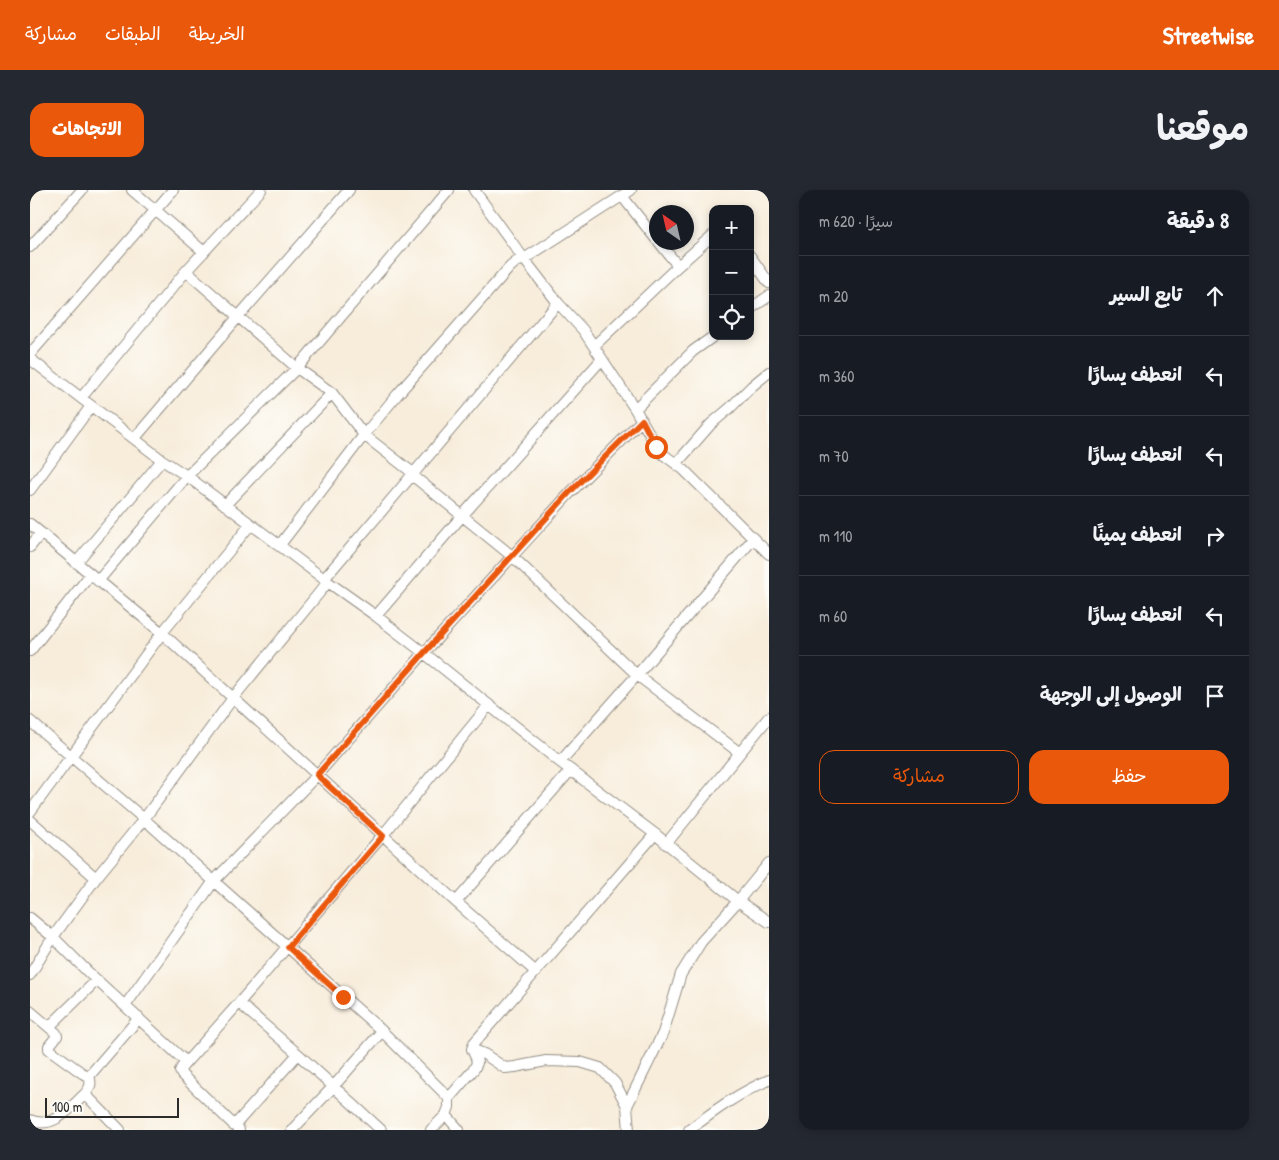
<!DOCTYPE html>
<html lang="ar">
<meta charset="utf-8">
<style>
body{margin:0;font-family:"Patrick Hand","Playpen Sans Arabic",sans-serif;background:#242831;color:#f1f3f6;direction:rtl}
.controls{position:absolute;right:15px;top:15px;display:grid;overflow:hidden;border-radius:10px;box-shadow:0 2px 8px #0003}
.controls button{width:45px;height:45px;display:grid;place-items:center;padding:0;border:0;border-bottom:1px solid #363941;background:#171b24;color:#f1f3f6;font:25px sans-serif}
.compass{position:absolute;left:619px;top:15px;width:45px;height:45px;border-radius:50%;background:#171b24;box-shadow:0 2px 8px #0003;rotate:326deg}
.scale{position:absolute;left:15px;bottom:12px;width:134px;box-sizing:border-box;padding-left:5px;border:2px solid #2b2b2b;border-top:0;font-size:14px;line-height:18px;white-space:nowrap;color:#2b2b2b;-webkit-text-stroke:4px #fdfcf7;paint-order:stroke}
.stop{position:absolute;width:15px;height:15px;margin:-11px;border:4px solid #ea580c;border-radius:50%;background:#fff}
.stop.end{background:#ea580c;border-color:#fff;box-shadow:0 1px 5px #0008}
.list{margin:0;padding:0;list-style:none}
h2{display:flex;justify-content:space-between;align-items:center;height:65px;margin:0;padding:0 20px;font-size:21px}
h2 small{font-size:16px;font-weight:400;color:#9ea1a6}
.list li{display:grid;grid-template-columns:32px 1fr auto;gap:15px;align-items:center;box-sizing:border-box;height:80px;padding:0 20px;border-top:1px solid #363941}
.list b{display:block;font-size:19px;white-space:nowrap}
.list em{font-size:16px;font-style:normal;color:#9ea1a6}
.actions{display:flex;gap:10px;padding:15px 20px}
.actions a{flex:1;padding:11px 0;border:1px solid #ea580c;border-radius:15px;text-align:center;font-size:18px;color:#ea580c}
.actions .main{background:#ea580c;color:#fff}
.icon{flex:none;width:28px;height:28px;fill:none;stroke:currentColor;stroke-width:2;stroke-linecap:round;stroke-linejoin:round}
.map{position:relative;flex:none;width:739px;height:940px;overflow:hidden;direction:ltr;border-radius:15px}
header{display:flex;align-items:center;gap:30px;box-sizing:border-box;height:70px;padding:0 25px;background:#ea580c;color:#fff}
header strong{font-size:24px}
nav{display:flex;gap:28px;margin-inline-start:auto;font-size:18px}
.intro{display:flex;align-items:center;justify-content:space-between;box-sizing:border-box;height:120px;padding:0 30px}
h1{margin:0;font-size:35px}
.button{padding:12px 22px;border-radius:15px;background:#ea580c;color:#fff;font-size:18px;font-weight:700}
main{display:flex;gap:30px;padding:0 30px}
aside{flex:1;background:#171b24;border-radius:15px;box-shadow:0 2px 8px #0003}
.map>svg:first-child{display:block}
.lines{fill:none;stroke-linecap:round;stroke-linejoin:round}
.minor-casing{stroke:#928c83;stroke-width:12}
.minor{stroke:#fff;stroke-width:10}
.route{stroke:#ea580c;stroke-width:6}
</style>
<header>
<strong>Streetwise</strong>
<nav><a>الخريطة</a><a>الطبقات</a><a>مشاركة</a></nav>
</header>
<div class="intro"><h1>موقعنا</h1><a class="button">الاتجاهات</a></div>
<main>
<aside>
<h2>8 دقيقة<small>سيرًا · 620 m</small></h2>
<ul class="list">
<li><svg class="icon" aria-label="ahead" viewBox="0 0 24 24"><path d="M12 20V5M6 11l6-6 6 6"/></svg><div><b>تابع السير</b></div><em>20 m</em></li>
<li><svg class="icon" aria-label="left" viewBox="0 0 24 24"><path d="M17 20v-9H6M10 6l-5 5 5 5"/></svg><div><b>انعطف يسارًا</b></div><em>360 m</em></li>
<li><svg class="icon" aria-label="left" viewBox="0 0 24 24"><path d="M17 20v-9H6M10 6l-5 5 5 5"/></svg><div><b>انعطف يسارًا</b></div><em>70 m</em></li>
<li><svg class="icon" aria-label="right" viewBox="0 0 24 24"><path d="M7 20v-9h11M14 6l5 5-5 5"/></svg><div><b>انعطف يمينًا</b></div><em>110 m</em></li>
<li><svg class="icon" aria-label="left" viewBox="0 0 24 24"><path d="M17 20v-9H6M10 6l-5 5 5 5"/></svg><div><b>انعطف يسارًا</b></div><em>60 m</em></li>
<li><svg class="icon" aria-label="arrive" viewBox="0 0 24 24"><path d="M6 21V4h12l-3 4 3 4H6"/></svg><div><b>الوصول إلى الوجهة</b></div></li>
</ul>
<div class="actions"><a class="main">حفظ</a><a>مشاركة</a></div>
</aside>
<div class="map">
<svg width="739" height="940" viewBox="0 0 739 940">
<rect width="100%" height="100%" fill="#fdfcf7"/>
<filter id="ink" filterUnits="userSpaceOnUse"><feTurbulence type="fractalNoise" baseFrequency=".02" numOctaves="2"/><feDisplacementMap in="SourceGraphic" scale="10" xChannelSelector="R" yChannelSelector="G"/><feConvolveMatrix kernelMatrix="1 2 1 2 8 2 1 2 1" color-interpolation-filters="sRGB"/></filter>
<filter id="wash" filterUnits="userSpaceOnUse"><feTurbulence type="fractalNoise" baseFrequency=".0096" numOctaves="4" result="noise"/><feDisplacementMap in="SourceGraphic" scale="20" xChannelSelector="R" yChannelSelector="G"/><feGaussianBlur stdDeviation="1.12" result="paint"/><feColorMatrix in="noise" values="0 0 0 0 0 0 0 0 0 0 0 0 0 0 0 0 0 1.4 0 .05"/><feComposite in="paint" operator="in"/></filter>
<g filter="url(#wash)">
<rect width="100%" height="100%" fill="#f8eddb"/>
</g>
<g filter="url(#ink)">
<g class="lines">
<defs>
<path id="minor" d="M 102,0 L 174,62
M 444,0 L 494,69 L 601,0
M 592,6 L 626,49
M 629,52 L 648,76
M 0,57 L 52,0
M 720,66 L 739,93
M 156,81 L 267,178 L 302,203 L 334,245 L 383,283
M 720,119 L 739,106
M 564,156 L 648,76 L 683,45
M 0,164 L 143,0
M 0,169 L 132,270 L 157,286 L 298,392 L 346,426 L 394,463 L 530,572 L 625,644 L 708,711 L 739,732
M 51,208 L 156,81 L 231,0
M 605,219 L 663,161 L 684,146
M 105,248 L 209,126 L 319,0
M 646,274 L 681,234 L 700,218 L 722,196 L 739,182
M 382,285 L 482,366 L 607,485 L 710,563
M 0,300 L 61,216
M 195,315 L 302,203
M 0,334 L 132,443 L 426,712 L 506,782
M 249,356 L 334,245 L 367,205 L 480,77 L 486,72 L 494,69 L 528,113 L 553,140 L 605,219 L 630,262 L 653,279 L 739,364
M 0,357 L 11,343
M 46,373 L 132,270
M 294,389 L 528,113
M 68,391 L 157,286 L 267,178 L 419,0
M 346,426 L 432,326 L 572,169
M 0,461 L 60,385
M 0,531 L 114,629 L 352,841 L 419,908 L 419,917 L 416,925 L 429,940
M 530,572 L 607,485 L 723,349
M 0,622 L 132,443 L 221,334
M 0,630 L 66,688
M 636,654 L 739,527
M 426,712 L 541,580
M 0,728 L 23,747 L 59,783 L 156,872
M 0,785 L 23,747 L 66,688 L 114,629 L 203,508 L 298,392
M 209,813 L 268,864 L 351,940
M 95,816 L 184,691 L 287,585 L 394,463 L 539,304 L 612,230
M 0,821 L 26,843 L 27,846 L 19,856 L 19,859 L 52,883 L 59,886
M 19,837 L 67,790
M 442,859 L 454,864 L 475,878 L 485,877 L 516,871 L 550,872 L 570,878 L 585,893 L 597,916 L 599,940
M 419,908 L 444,879 L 447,873 L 446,868 L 442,859 L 444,853 L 625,644
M 597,916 L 633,843 L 651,784 L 671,752 L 708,711 L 739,673
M 0,930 C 23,940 39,919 55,904
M 204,936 L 268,864
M 90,940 L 55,904 C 60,898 62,894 59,886 L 109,828
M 209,940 L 152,885 L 150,881 L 152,877 L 209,813 L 353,645 L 459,515
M 262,940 L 303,897 L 352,841
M 401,940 L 416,925
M 659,940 C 684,921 710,902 739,890"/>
</defs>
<use href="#minor" class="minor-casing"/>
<use href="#minor" class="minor"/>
</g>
</g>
<g class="lines" filter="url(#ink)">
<path class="route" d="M 313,807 L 258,757 L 353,646 L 287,585 L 394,463 L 538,304 L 612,230 L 626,257"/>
</g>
</svg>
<div class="controls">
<button>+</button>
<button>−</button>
<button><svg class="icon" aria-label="locate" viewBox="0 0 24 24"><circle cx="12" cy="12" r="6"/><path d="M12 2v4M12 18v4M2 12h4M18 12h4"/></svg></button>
</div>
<svg class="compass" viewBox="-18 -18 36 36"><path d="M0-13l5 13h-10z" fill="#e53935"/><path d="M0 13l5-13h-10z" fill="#9ea1a6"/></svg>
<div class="scale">100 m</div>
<div class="stop" style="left:626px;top:257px"></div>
<div class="stop end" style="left:313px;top:807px"></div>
</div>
</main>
